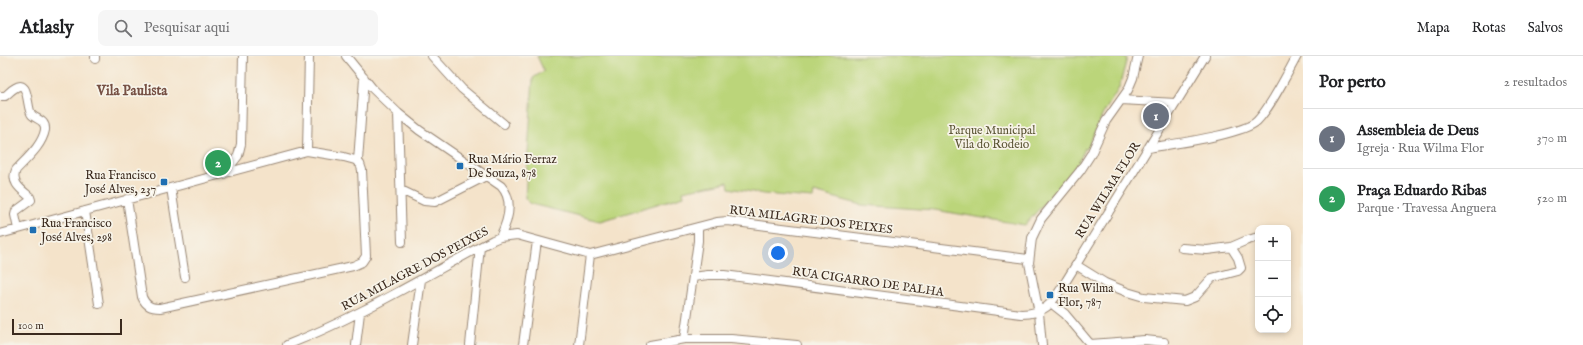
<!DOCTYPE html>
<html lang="pt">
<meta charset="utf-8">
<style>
body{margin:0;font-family:"IM FELL English",serif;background:#f6f6f6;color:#202124}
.controls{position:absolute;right:12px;bottom:12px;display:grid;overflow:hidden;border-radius:8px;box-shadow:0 2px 6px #0003}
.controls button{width:36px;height:36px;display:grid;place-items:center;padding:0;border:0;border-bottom:1px solid #e0e0e0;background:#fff;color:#202124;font:20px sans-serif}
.scale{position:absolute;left:12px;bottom:10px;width:110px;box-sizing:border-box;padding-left:4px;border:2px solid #3b2a1e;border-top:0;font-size:11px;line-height:14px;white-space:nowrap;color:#3b2a1e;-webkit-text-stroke:3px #f7f3e8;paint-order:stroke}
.you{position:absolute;left:778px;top:197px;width:14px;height:14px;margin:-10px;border:3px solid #fff;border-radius:50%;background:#1a73e8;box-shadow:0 0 0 6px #1a73e833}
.badge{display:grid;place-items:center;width:26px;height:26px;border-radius:50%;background:#1f6fb2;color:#fff;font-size:13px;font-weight:700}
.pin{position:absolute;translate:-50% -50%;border:2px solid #fff;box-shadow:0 1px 4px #0006}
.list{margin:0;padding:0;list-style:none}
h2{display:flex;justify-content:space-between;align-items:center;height:52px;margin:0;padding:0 16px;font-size:17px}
h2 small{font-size:13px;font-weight:400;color:#757577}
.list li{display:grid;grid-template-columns:26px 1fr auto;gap:12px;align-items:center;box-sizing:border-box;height:60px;padding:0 16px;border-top:1px solid #e0e0e0}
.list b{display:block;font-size:15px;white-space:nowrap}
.list p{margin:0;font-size:13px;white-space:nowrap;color:#757577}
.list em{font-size:13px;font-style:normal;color:#757577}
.icon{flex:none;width:22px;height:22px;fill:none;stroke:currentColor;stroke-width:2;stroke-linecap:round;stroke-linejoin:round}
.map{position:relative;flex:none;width:1303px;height:289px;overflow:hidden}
header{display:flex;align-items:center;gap:24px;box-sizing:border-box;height:56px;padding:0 20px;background:#fff;border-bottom:1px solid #e0e0e0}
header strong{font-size:19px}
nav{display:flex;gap:22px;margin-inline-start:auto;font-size:14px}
.search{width:280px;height:36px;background:#f6f6f6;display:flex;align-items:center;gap:10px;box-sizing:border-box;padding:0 14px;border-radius:8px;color:#757577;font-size:15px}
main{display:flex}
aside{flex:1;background:#fff}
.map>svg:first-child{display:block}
.green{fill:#bbd57a;stroke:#7b804c}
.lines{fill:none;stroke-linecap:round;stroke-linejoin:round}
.minor-casing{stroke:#988674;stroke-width:10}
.minor{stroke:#fff;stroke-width:8}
.poi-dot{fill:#1f6fb2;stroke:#f7f3e8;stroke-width:1.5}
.labels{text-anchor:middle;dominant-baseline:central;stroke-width:3.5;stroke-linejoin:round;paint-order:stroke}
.park-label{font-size:12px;fill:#5b5535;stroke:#f7f3e8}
.poi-label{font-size:12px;fill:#3b2a1e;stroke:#f7f3e8;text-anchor:start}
.street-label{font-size:12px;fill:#3b2a1e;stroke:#f7f3e8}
.quarter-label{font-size:14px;font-weight:bold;fill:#765044;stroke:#f7f3e8}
</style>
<header>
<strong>Atlasly</strong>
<div class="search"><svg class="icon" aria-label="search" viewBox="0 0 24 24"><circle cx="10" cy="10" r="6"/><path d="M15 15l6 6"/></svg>Pesquisar aqui</div>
<nav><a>Mapa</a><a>Rotas</a><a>Salvos</a></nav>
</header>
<main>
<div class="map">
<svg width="1303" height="289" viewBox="0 0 1303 289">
<rect width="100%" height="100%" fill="#f7f3e8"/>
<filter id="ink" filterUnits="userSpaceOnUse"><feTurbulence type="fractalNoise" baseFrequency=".025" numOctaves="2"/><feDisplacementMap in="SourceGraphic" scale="8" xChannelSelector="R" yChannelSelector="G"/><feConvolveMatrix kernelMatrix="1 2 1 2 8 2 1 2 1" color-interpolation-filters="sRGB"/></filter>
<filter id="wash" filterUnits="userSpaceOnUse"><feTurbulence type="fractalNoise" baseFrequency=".012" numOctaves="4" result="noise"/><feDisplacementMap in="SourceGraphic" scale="16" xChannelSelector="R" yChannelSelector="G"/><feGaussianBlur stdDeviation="0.9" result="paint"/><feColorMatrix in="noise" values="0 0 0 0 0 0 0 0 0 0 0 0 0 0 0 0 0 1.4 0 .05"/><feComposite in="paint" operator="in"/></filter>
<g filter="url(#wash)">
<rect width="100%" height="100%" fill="#f4e3ca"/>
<path class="green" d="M 537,0 L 1123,0 L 1127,2 L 1119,32 L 1103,58 L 1087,93 L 1085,92 L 1077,110 L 1025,169 L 935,154 L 862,149 L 814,136 L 813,142 L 764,138 L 729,132 L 728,126 L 683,135 L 684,140 L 600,165 L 531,148 L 525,142 L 533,22 L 544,15 Z"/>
</g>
<g filter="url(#ink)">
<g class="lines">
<defs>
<path id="minor" d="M 95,0 L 95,3
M 346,0 L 372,32 L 398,57 L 419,74 L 501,130 C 514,144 508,165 500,181
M 432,0 L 462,33 L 504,68
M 0,40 L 5,40 C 8,38 11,34 15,32 C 30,22 26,53 32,59 C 37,64 46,64 45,74 C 42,90 26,103 16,114 C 10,127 22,134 30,141 L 31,144 L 16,155 L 15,159 L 18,173
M 1121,44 L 1176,47
M 398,57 L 402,186
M 1148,92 C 1170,88 1243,79 1257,65 C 1271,51 1287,18 1297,0
M 307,95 L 309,0
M 358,105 L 364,22
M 224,118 L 238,100 L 241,88 L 243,0
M 171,132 L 185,221
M 401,134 L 424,145 L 435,146 L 486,120
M 85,155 L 99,248
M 0,178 L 307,95 L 344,101 L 355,104 L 360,108 L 362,114 L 366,200 L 362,206 L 353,210 L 160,252 C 151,252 146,250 142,241 L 127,143
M 1231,191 L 1245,185 L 1258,181
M 1076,209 L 1105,227 L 1127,236 L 1144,241 L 1185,245 L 1195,241 L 1212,222 L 1238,215 L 1241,212 L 1238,202 L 1231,191 L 1207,194 L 1182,192
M 693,221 L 708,219 L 724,219 L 1021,258 C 1048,258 1053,245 1066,225 L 1205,0
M 1051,247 L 1065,258 L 1091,289
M 684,283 L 698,185 L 698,171
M 1090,288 L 1145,284 L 1164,286
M 287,289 C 359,261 425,220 493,184 L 500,181 L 517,179 L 590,199 L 717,166 L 728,165 L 1028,203
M 356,289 L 360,257
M 412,289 L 421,224
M 470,289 L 480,191
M 523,289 L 537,185
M 579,289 L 590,199
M 650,289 L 684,283 L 731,283 L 797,289
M 1042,289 L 1039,257 L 1029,207 L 1032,182 L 1041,163 L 1080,115 L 1091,98 L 1106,65 L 1128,34 L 1133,22 L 1138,0"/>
</defs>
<use href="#minor" class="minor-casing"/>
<use href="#minor" class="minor"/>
</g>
</g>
<g class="poi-dot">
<rect x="456" y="106" width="8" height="8" rx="2"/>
<rect x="160" y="122" width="8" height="8" rx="2"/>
<rect x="29" y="170" width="8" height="8" rx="2"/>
<rect x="1046" y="235" width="8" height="8" rx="2"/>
</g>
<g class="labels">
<g class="park-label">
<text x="992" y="74">Parque Municipal<tspan x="992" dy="14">Vila do Rodeio</tspan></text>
</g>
<g class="poi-label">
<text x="468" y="103">Rua Mário Ferraz<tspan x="468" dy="14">De Souza, 878</tspan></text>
<text x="156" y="119" text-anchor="end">Rua Francisco<tspan x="156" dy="14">José Alves, 237</tspan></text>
<text x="41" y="167">Rua Francisco<tspan x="41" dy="14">José Alves, 298</tspan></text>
<text x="1058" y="232">Rua Wilma<tspan x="1058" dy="14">Flor, 787</tspan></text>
</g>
<g class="street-label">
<text transform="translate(1108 134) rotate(-58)">RUA WILMA FLOR</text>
<text transform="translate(811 164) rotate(7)">RUA MILAGRE DOS PEIXES</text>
<text transform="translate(415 213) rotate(-28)">RUA MILAGRE DOS PEIXES</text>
<text transform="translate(868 226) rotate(8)">RUA CIGARRO DE PALHA</text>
</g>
<g class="quarter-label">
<text x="132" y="35">Vila Paulista</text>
</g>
</g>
</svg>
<div class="controls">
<button>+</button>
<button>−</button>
<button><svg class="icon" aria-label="locate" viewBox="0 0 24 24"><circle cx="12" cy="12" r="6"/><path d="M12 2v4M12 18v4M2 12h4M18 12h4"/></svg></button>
</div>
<div class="scale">100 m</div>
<div class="you"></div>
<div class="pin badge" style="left:1156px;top:60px;background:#6b7280">1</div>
<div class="pin badge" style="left:218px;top:107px;background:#2e9e5b">2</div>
</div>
<aside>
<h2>Por perto<small>2 resultados</small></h2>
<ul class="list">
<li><span class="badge" style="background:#6b7280">1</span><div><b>Assembleia de Deus</b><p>Igreja · Rua Wilma Flor</p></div><em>370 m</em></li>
<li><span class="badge" style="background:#2e9e5b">2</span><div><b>Praça Eduardo Ribas</b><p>Parque · Travessa Anguera</p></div><em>520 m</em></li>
</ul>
</aside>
</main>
